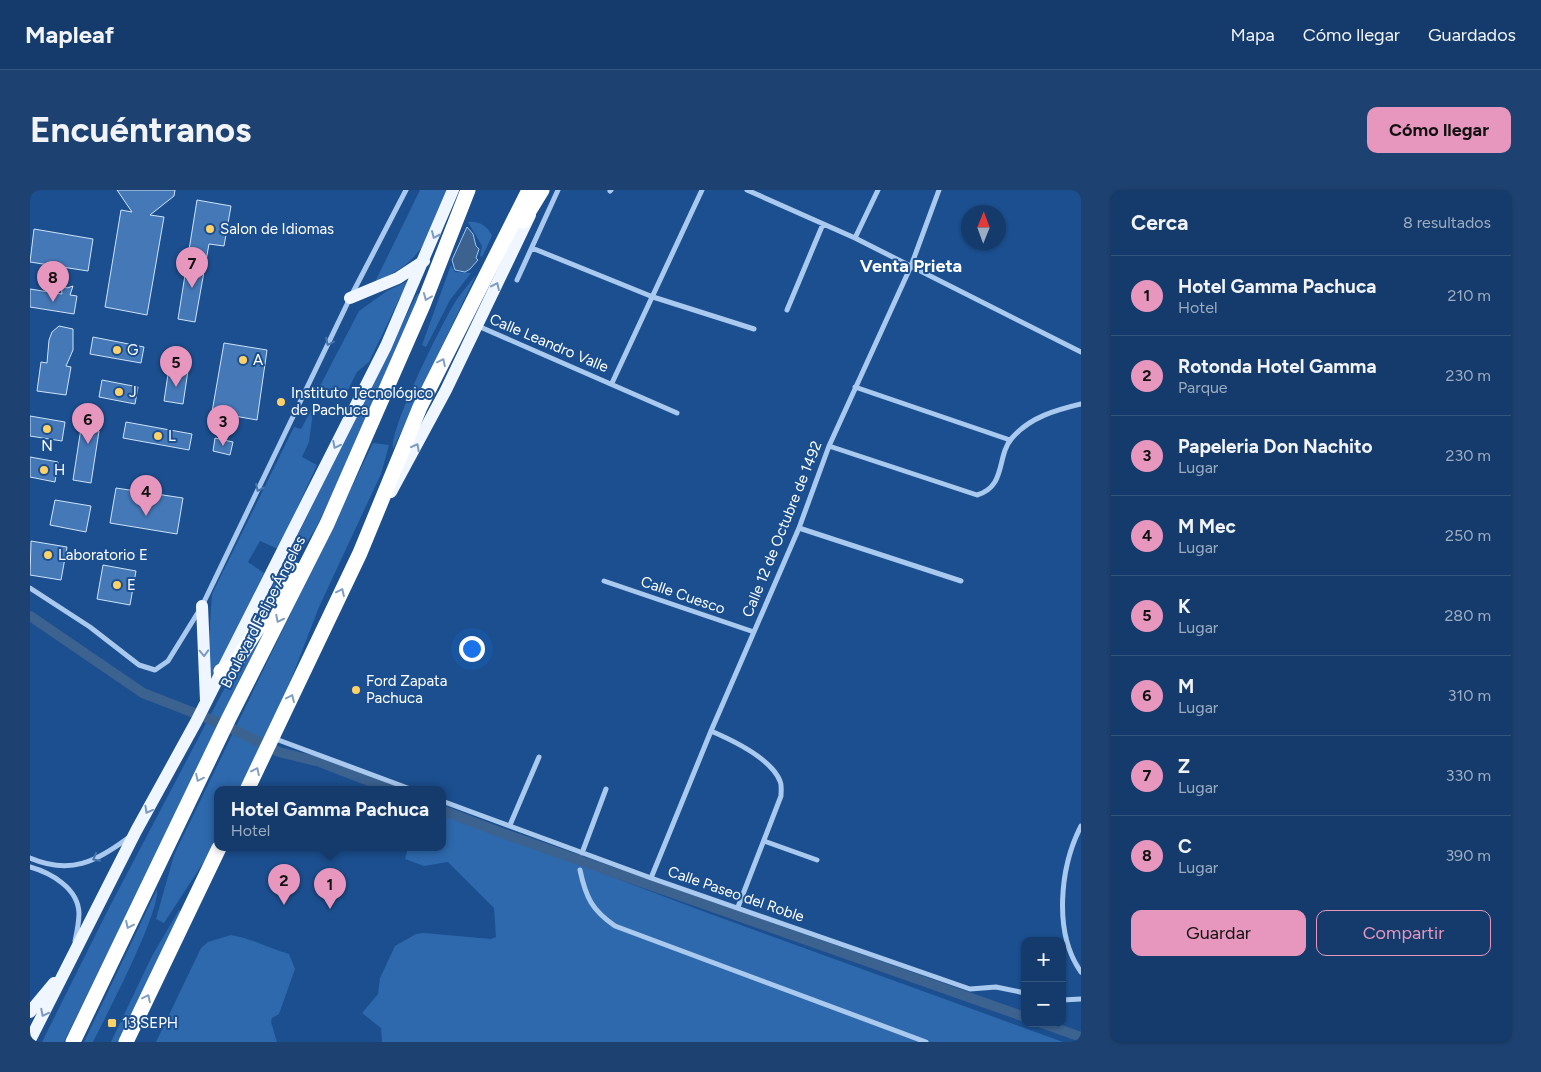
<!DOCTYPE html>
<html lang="es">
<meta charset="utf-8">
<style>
body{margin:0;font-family:Figtree,sans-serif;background:#1d4271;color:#f1f3f6}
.controls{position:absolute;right:15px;bottom:15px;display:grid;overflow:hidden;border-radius:10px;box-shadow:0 1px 4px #0004}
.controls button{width:45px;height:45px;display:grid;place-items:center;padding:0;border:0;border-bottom:1px solid #33557e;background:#143b6b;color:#f1f3f6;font:25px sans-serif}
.compass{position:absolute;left:931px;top:15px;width:45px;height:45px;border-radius:50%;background:#143b6b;box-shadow:0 1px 4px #0004;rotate:1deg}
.you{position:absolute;left:441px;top:458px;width:18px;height:18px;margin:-12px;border:4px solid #fff;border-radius:50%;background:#1a73e8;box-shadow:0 0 0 8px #1a73e833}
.badge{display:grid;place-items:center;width:32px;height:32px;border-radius:50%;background:#e797bd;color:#111;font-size:16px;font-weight:700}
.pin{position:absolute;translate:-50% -41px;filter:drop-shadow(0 1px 2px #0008)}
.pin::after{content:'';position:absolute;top:26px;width:18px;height:15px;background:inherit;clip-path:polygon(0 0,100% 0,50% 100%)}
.popup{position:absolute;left:184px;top:596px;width:232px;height:65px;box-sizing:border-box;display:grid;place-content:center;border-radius:10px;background:#143b6b;filter:drop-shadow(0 1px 4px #0005);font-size:16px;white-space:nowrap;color:#9dadc1}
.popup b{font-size:19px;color:#f1f3f6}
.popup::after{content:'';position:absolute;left:50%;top:100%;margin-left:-10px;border:10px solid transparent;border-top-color:#143b6b}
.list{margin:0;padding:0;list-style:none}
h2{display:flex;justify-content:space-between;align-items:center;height:65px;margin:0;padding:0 20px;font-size:21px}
h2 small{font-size:16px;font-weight:400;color:#9dadc1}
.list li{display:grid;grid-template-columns:32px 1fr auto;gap:15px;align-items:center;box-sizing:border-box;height:80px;padding:0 20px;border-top:1px solid #33557e}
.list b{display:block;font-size:19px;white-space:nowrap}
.list p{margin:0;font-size:16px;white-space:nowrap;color:#9dadc1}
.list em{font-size:16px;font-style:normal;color:#9dadc1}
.actions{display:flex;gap:10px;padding:15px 20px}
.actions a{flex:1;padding:11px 0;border:1px solid #e797bd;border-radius:10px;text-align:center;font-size:18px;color:#e797bd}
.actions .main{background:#e797bd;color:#111}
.map{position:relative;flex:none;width:1051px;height:852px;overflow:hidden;border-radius:10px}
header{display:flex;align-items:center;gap:30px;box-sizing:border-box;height:70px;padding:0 25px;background:#143b6b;border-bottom:1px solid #33557e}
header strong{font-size:24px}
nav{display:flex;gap:28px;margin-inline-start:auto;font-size:18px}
.intro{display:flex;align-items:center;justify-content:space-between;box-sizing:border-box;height:120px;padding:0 30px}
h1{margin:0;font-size:35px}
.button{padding:12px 22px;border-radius:10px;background:#e797bd;color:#111;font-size:18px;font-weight:700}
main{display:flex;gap:30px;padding:0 30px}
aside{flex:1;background:#143b6b;border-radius:10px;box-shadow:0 1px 4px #0004}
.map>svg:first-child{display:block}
.green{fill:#2e69ad}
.water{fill:#3c6290;stroke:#9cc4f0}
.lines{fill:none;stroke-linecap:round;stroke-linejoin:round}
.canal{stroke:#3c6290;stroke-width:10}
.building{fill:#4478b7;stroke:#cfe3fa}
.street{stroke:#a9c9ee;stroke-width:5}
.primary{stroke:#f0f6ff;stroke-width:12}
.highway{stroke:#fff;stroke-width:15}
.oneway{stroke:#7b9ac1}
.oneway2{stroke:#829ec1}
.oneway3{stroke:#4674ac}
.poi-dot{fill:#ffd166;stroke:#1b4f8f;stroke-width:2}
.labels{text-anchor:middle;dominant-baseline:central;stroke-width:4;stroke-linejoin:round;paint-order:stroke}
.poi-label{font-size:15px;fill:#fff;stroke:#1b4f8f;text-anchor:start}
.street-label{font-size:15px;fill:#fff;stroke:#1b4f8f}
.quarter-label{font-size:18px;font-weight:bold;fill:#fff;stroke:#1b4f8f}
</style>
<header>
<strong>Mapleaf</strong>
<nav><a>Mapa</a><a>Cómo llegar</a><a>Guardados</a></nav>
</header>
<div class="intro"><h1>Encuéntranos</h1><a class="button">Cómo llegar</a></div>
<main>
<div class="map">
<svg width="1051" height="852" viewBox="0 0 1051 852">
<rect width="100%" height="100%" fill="#1b4f8f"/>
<path class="green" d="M 390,0 L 417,0 C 396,49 397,69 345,92 Z
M 438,32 C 449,31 458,36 462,46 L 452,67 L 450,66 L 452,56 Z
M 421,75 L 425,82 L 441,83 L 420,110 L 396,157 L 392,155 Z
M 446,85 L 363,259 C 360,237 411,136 425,112 C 431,103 439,94 446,85 Z
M 378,91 L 339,172 L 327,182 L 314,208 L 290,196 L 329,121 L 357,101 Z
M 387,104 L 393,105 L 349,207 L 285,340 L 245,400 L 242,397 Z
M 284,215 L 279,252 L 272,267 L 287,275 L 248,359 L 230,351 L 218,372 L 234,383 L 178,497 L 176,496 L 182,404 L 264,237 L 271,239 Z
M 343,253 L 359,255 L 351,284 L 289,417 L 257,500 L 209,600 L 188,600 L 187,645 L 177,667 L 134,733 L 126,729 L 144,665 Z
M 249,414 L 34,852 L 12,852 L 80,716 L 211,467 Z
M 413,623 L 675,722 L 1033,852 L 352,852 L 351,838 L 332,823 L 348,804 L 350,788 L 365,756 L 386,744 L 394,743 L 461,749 L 466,747 L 464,718 L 418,672 L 394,676 L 375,669 L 378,658 L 412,658 Z
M 127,699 C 130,723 77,824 63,852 L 54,852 Z
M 149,720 L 151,721 L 89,852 L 81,852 L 122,766 Z
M 201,745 C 224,749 238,758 259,764 L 265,779 L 249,824 L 242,828 L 241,832 L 247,852 L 126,852 L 171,758 L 178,752 Z"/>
<path class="water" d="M 437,37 L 443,44 L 446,56 L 449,59 L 446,68 L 448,70 L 440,79 L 435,82 L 425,80 L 422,70 Z"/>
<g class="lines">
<path class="canal" d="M 0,426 L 113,503 L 195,535 L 249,562 L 290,572 L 362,600
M 412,620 L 469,642 L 995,827
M 1012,833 L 1051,847"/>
</g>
<path class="building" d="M 87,0 L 145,0 L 144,6 L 120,25 L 134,27 L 117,125 L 75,117 L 91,20 L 102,22 Z
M 167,10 L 201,16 L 194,56 L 179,54 L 165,132 L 148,129 Z
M 4,39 L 63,49 L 58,81 L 0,72 Z
M 31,95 L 37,98 L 43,96 L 40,105 L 47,106 L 44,124 L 0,117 L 0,99 L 32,104 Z
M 29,136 L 43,139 L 43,160 L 36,176 L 41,177 L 36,205 L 7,201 L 11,172 L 17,173 L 19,150 L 22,142 Z
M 63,147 L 114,157 L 111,173 L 60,164 Z
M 194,153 L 237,160 L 227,230 L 182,222 Z
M 141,164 L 160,167 L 153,214 L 134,211 Z
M 72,190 L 108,197 L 105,214 L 69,207 Z
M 0,226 L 35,232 L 32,251 L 0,246 Z
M 96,232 L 162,244 L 159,260 L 93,248 Z
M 51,238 L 69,241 L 61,293 L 43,290 Z
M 185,248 L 203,252 L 200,265 L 183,261 Z
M 0,267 L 28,272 L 25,292 L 0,287 Z
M 86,298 L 153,308 L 147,344 L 80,333 Z
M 25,310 L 61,316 L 56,342 L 20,335 Z
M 1,351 L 37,357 L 31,390 L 0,385 Z
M 73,375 L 106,381 L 100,415 L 67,409 Z"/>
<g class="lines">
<path class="street" d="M 717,0 L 825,48 L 1051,162
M 580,1 L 581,0
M 825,48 L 848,0
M 502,58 L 623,107 L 724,139
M 487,90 L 528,0
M 757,120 L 793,34
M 448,136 L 647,223
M 582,193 L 672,0
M 825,197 L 980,250
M 799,256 L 947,305 C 977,296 966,266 982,248 C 1000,227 1026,220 1051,214
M 769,338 L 931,391
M 574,391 L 724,442
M 0,398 L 60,437 L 109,475 L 125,480 L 138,471 L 172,416 L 320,108 L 376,0
M 681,541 C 702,550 741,568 750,591 C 752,595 751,602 751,606 L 708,717
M 243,548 L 383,600
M 412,611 L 621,688 L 940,799 L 966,797 L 995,803
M 480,635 L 509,567
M 1051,636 C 1030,677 1023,743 1051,782
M 734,651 L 787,670
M 552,663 L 576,599
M 0,668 C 40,685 66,672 98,648
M 0,677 C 21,683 48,698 49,723 C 49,732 47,742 45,751
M 550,680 C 556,708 562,720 585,736 L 896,852
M 621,688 L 681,541 L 769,338 L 799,256 L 881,76 L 909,0
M 1032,810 L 1051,809"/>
<path class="primary" d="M 320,108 L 368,88 L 394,71
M 361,302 L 416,200 L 500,25
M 172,416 L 176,511
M 0,822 L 24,793
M 0,850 L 106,641 L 166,532 L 356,156 L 423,0"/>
<path class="highway" d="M 493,31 L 512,0
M 191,481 L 204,475 L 265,380
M 217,600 L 330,363 L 390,217 L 499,0
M 43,852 L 199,528 L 297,334 L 393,115 L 438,0
M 96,852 L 189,658"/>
</g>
<defs><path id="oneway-chevron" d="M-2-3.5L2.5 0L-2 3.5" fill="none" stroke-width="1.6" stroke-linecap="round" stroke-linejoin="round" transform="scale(1.25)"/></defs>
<g class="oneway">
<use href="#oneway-chevron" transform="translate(405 45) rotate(114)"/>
<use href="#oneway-chevron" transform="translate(466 96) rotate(-65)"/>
<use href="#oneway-chevron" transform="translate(306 255) rotate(117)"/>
<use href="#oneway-chevron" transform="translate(386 257) rotate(-62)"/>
<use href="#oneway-chevron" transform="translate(174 463) rotate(88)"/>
<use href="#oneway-chevron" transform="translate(118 620) rotate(119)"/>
<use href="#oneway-chevron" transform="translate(14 823) rotate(117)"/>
</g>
<g class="oneway2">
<use href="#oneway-chevron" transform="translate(397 107) rotate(112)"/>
<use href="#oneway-chevron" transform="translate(412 172) rotate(-64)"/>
<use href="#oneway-chevron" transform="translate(311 402) rotate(-65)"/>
<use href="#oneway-chevron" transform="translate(249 429) rotate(117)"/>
<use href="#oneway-chevron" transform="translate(261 508) rotate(-65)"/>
<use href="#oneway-chevron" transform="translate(226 581) rotate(-64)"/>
<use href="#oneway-chevron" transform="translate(169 588) rotate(116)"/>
<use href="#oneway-chevron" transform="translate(99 735) rotate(115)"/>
<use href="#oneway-chevron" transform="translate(117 808) rotate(-64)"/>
</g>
<g class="oneway3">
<use href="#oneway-chevron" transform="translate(299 152) rotate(116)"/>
<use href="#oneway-chevron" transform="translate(229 298) rotate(116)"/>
<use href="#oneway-chevron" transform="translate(66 668) rotate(152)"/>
</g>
<g class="poi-dot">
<circle cx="180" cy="39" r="5"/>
<circle cx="87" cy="160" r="5"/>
<circle cx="213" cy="170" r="5"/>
<circle cx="89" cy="202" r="5"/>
<circle cx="251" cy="212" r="5"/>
<circle cx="17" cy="239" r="5"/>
<circle cx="128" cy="246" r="5"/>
<circle cx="14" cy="280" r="5"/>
<circle cx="18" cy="365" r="5"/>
<circle cx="87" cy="395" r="5"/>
<circle cx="326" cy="500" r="5"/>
<rect x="77" y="828" width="10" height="10" rx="2.5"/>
</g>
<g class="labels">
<g class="poi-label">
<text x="190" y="39">Salon de Idiomas</text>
<text x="97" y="160">G</text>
<text x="223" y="170">A</text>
<text x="99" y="202">J</text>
<text x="261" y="203">Instituto Tecnológico<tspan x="261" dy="17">de Pachuca</tspan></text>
<text x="138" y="246">L</text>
<text x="17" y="256" text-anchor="middle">N</text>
<text x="24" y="280">H</text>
<text x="28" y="365">Laboratorio E</text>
<text x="97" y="395">E</text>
<text x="336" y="491">Ford Zapata<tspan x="336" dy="17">Pachuca</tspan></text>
<text x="92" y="833">13 SEPH</text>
</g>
<g class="street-label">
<text transform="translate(519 153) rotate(23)">Calle Leandro Valle</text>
<text transform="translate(752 339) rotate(-68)">Calle 12 de Octubre de 1492</text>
<text transform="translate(653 405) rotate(19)">Calle Cuesco</text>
<text transform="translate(233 422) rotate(-63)">Boulevard Felipe Ángeles</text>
<text transform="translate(706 704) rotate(19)">Calle Paseo del Roble</text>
</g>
<g class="quarter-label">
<text x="881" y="76">Venta Prieta</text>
</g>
</g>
</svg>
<div class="controls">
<button>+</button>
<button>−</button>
</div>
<svg class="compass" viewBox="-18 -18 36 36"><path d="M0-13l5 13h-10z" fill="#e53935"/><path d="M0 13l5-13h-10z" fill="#9dadc1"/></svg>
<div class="you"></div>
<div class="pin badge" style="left:300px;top:719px">1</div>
<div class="popup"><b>Hotel Gamma Pachuca</b>Hotel</div>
<div class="pin badge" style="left:254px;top:715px">2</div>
<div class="pin badge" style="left:193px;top:256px">3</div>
<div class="pin badge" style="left:116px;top:326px">4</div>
<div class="pin badge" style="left:146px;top:197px">5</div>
<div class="pin badge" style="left:58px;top:254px">6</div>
<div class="pin badge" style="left:162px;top:98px">7</div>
<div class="pin badge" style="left:23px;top:112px">8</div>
</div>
<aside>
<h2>Cerca<small>8 resultados</small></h2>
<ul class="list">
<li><span class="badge">1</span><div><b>Hotel Gamma Pachuca</b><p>Hotel</p></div><em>210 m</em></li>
<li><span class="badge">2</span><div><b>Rotonda Hotel Gamma</b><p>Parque</p></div><em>230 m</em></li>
<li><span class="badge">3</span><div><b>Papeleria Don Nachito</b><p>Lugar</p></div><em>230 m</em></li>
<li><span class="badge">4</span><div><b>M Mec</b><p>Lugar</p></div><em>250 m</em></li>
<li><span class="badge">5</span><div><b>K</b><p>Lugar</p></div><em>280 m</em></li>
<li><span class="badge">6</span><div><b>M</b><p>Lugar</p></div><em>310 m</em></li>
<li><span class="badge">7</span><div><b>Z</b><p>Lugar</p></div><em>330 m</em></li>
<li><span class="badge">8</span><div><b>C</b><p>Lugar</p></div><em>390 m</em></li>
</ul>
<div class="actions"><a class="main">Guardar</a><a>Compartir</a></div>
</aside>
</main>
